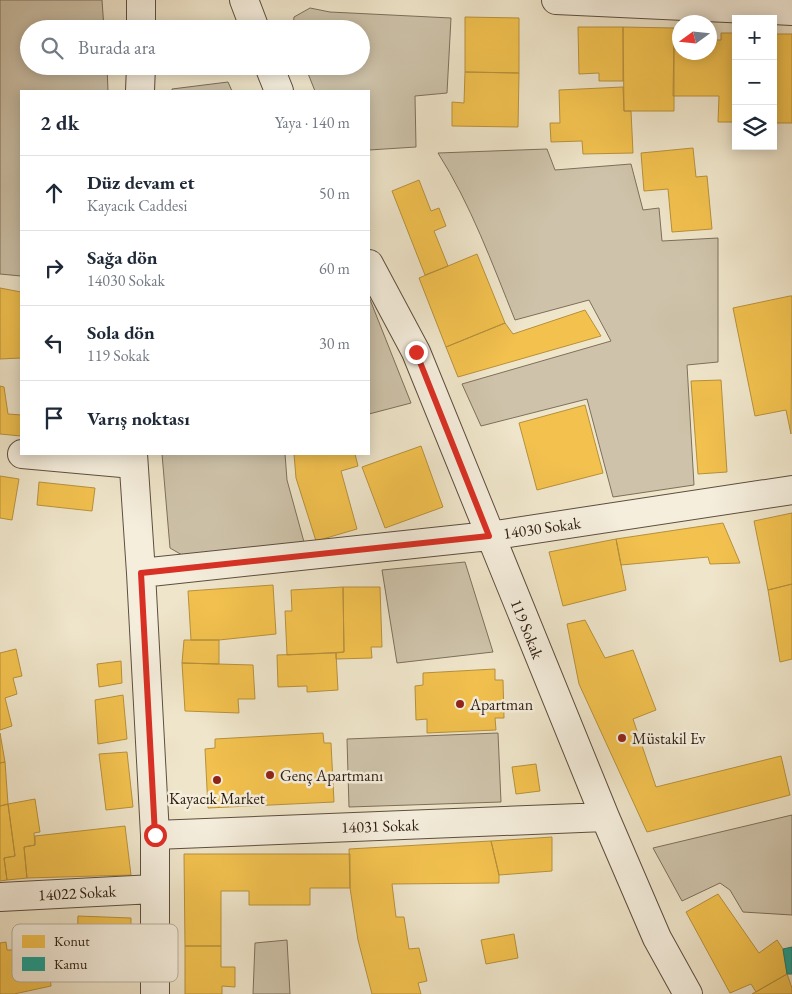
<!DOCTYPE html>
<html lang="tr">
<meta charset="utf-8">
<style>
body{margin:0;font-family:"EB Garamond",serif;background:#f2f2f3;color:#1f2937}
.controls{position:absolute;right:15px;top:15px;display:grid;overflow:hidden;border-radius:0px;box-shadow:0 2px 12px #0003}
.controls button{width:45px;height:45px;display:grid;place-items:center;padding:0;border:0;border-bottom:1px solid #e0e1e3;background:#fff;color:#1f2937;font:25px sans-serif}
.compass{position:absolute;left:672px;top:15px;width:45px;height:45px;border-radius:50%;background:#fff;box-shadow:0 2px 12px #0003;rotate:255deg}
.stop{position:absolute;width:15px;height:15px;margin:-11px;border:4px solid #d93025;border-radius:50%;background:#fff}
.stop.end{background:#d93025;border-color:#fff;box-shadow:0 1px 5px #0008}
.list{margin:0;padding:0;list-style:none}
h2{display:flex;justify-content:space-between;align-items:center;height:65px;margin:0;padding:0 20px;font-size:21px}
h2 small{font-size:16px;font-weight:400;color:#747a83}
.list li{display:grid;grid-template-columns:32px 1fr auto;gap:15px;align-items:center;box-sizing:border-box;height:75px;padding:0 20px;border-top:1px solid #e0e1e3}
.list b{display:block;font-size:19px;white-space:nowrap}
.list p{margin:0;font-size:16px;white-space:nowrap;color:#747a83}
.list em{font-size:16px;font-style:normal;color:#747a83}
.icon{flex:none;width:28px;height:28px;fill:none;stroke:currentColor;stroke-width:2;stroke-linecap:round;stroke-linejoin:round}
.map{position:relative;flex:none;width:792px;height:994px;overflow:hidden}
.search{position:absolute;background:#fff;box-shadow:0 2px 12px #0003;left:20px;top:20px;width:350px;height:55px;display:flex;align-items:center;gap:12px;box-sizing:border-box;padding:0 18px;border-radius:28px;color:#747a83;font-size:19px}
.panel{position:absolute;background:#fff;box-shadow:0 2px 12px #0003;left:20px;top:90px;width:350px;height:365px;border-radius:0px}
.map>svg:first-child{display:block}
.green{fill:#cec3aa;stroke:#7d705c}
.homes{fill:#f2c14e;stroke:#b7903b}
.public{fill:#17a398;stroke:#1d7a6f}
.lines{fill:none;stroke-linecap:round;stroke-linejoin:round}
.minor-casing{stroke:#5d4e3e;stroke-width:30}
.minor{stroke:#f5eedd;stroke-width:28}
.route{stroke:#d93025;stroke-width:6}
.poi-dot{fill:#8f2418;stroke:#f5eedd;stroke-width:2}
.labels{text-anchor:middle;dominant-baseline:central;stroke-width:5;stroke-linejoin:round;paint-order:stroke}
.street-label{font-size:16px;fill:#2c1c0f;stroke:#f5eedd}
.poi-label{font-size:16px;fill:#2c1c0f;stroke:#f5eedd;text-anchor:start}
.key{fill:#f5eedd;stroke:#b9af9f;stroke-width:1}
.key-label{font-size:14px;fill:#2c1c0f}
</style>
<div class="map">
<svg width="792" height="994" viewBox="0 0 792 994">
<rect width="100%" height="100%" fill="#efe5ca"/>
<filter id="stains"><feTurbulence type="fractalNoise" baseFrequency=".004" numOctaves="4"/><feColorMatrix values="0 0 0 0 .2 0 0 0 0 .09 0 0 0 0 .02 0 0 0 .5 -.17"/></filter>
<radialGradient id="worn" r=".72"><stop offset=".6" stop-color="#630" stop-opacity="0"/><stop offset="1" stop-color="#630" stop-opacity=".3"/></radialGradient>
<path class="green" d="M 0,0 L 102,0 L 104,29 L 29,29 L 29,66 L 107,66 L 108,91 L 21,91 L 21,276 L 0,274 Z
M 310,8 L 330,12 L 451,18 L 447,93 L 415,96 L 416,147 L 369,150 L 369,91 L 315,91 L 305,66 L 361,66 L 361,29 L 293,29 L 294,17 Z
M 228,82 L 232,91 L 172,91 L 172,89 Z
M 547,149 L 555,170 L 631,164 L 643,210 L 659,208 L 662,241 L 718,238 L 718,362 L 687,365 L 694,485 L 613,497 L 587,399 L 481,426 L 462,384 L 611,341 L 589,300 L 515,320 C 492,263 471,205 438,153 Z
M 369,297 L 411,403 L 369,414 Z
M 162,454 L 285,454 L 287,480 L 304,542 L 182,555 L 170,548 Z
M 465,562 L 493,652 L 397,663 L 382,570 Z
M 498,733 L 501,802 L 349,807 L 347,739 Z
M 792,815 L 792,915 L 743,912 L 730,890 L 720,883 L 682,901 L 653,848 Z
M 287,940 L 290,994 L 253,994 L 255,943 Z"/>
<path class="homes" d="M 465,17 L 519,18 L 519,73 L 465,72 Z
M 578,27 L 623,27 L 623,81 L 599,81 L 599,73 L 579,74 Z
M 623,27 L 674,28 L 674,111 L 624,111 Z
M 721,33 L 736,33 L 736,122 L 718,122 L 719,96 L 673,96 L 674,40 L 680,40 L 680,52 L 710,52 L 710,40 L 721,40 Z
M 773,34 L 792,34 L 792,123 L 773,123 Z
M 465,72 L 519,73 L 518,127 L 452,126 L 452,102 L 464,103 Z
M 623,87 L 624,111 L 631,111 L 633,153 L 583,154 L 582,141 L 551,142 L 550,123 L 560,123 L 559,90 Z
M 693,148 L 696,177 L 707,176 L 712,229 L 672,232 L 668,189 L 644,191 L 641,153 Z
M 419,180 L 431,211 L 439,208 L 446,226 L 434,231 L 448,266 L 425,275 L 392,191 Z
M 477,254 L 505,323 L 446,347 L 419,278 Z
M 0,288 L 21,292 L 21,358 L 0,359 Z
M 790,296 L 792,296 L 791,434 L 786,410 L 755,416 L 733,308 Z
M 585,310 L 601,336 L 458,377 L 446,347 L 505,323 L 513,334 Z
M 721,380 L 727,472 L 698,474 L 691,381 Z
M 0,386 L 4,387 L 8,414 L 21,415 L 21,436 L 0,434 Z
M 585,405 L 603,473 L 537,490 L 519,423 Z
M 421,446 L 443,507 L 385,528 L 362,467 Z
M 294,454 L 355,454 L 358,466 L 341,471 L 357,529 L 316,541 L 296,478 Z
M 0,476 L 19,479 L 12,520 L 0,518 Z
M 39,482 L 95,488 L 92,511 L 37,505 Z
M 792,513 L 792,584 L 768,590 L 754,521 Z
M 723,523 L 740,563 L 710,564 L 708,557 L 621,565 L 616,539 Z
M 616,539 L 626,590 L 563,606 L 549,552 Z
M 792,584 L 792,659 L 780,662 L 768,590 Z
M 273,585 L 276,634 L 219,640 L 191,640 L 188,591 Z
M 343,587 L 344,652 L 287,655 L 285,611 L 292,611 L 291,590 Z
M 343,587 L 380,587 L 382,647 L 371,647 L 372,658 L 336,659 L 336,653 L 344,652 Z
M 585,620 L 605,658 L 633,650 L 656,710 L 633,719 L 656,787 L 781,756 L 790,795 L 647,832 L 579,684 L 567,624 Z
M 184,640 L 219,640 L 219,664 L 182,663 Z
M 16,649 L 22,676 L 13,678 L 17,694 L 5,698 L 12,726 L 0,730 L 0,653 Z
M 336,653 L 338,690 L 307,692 L 307,686 L 278,687 L 277,655 Z
M 121,661 L 122,683 L 99,687 L 97,664 Z
M 182,663 L 253,665 L 255,699 L 238,699 L 239,713 L 185,711 Z
M 495,669 L 495,680 L 503,680 L 504,718 L 495,718 L 496,730 L 427,733 L 427,719 L 416,720 L 415,686 L 423,685 L 423,673 Z
M 123,695 L 127,739 L 98,744 L 95,700 Z
M 0,733 L 5,762 L 0,763 Z
M 323,733 L 324,743 L 331,743 L 334,802 L 208,808 L 205,749 L 215,748 L 215,739 Z
M 127,752 L 133,807 L 106,810 L 99,754 Z
M 5,762 L 8,804 L 0,806 L 0,763 Z
M 536,764 L 540,791 L 516,794 L 512,767 Z
M 35,799 L 40,832 L 34,833 L 35,845 L 24,847 L 27,878 L 7,880 L 4,858 L 15,856 L 8,804 Z
M 8,804 L 15,856 L 4,858 L 7,880 L 0,881 L 0,806 Z
M 125,826 L 131,875 L 27,878 L 24,847 L 35,845 L 35,836 Z
M 552,837 L 552,871 L 499,875 L 491,841 Z
M 491,841 L 499,875 L 499,883 L 392,884 L 396,917 L 404,917 L 409,949 L 419,948 L 427,981 L 418,983 L 421,994 L 372,994 L 358,940 L 350,888 L 349,849 Z
M 184,854 L 350,854 L 350,888 L 310,888 L 310,905 L 249,905 L 249,891 L 221,891 L 221,946 L 185,946 Z
M 718,894 L 759,953 L 777,940 L 783,949 L 787,974 L 756,992 L 751,984 L 730,993 L 686,912 Z
M 78,916 L 131,918 L 130,976 L 76,975 Z
M 18,933 L 47,935 L 51,986 L 14,994 L 0,994 L 0,943 L 6,942 L 7,950 L 20,950 Z
M 514,934 L 518,958 L 486,964 L 481,940 Z
M 185,946 L 221,946 L 221,967 L 235,967 L 235,987 L 222,986 L 222,994 L 185,994 Z
M 787,974 L 792,988 L 792,994 L 752,994 Z"/>
<path class="public" d="M 792,947 L 792,974 L 787,974 L 783,949 Z"/>
<g class="lines">
<defs>
<path id="minor" d="M 141,0 L 141,29
M 244,0 L 255,29
M 556,0 L 792,11
M 269,66 L 279,91
M 140,91 L 141,66
M 369,264 L 416,352 L 605,817 L 657,938 L 688,994
M 22,454 L 133,464
M 133,454 L 141,573 L 155,835 L 155,994
M 141,573 L 489,536 L 792,490
M 155,835 L 605,817
M 0,897 L 154,889"/>
</defs>
<use href="#minor" class="minor-casing"/>
<use href="#minor" class="minor"/>
</g>
<g class="lines">
<path class="route" d="M 155,835 L 141,573 L 489,536 L 416,352"/>
</g>
<g class="poi-dot">
<circle cx="460" cy="704" r="5"/>
<circle cx="622" cy="738" r="5"/>
<circle cx="270" cy="775" r="5"/>
<circle cx="217" cy="780" r="5"/>
</g>
<g class="labels">
<g class="street-label">
<text transform="translate(542 528) rotate(-8)">14030 Sokak</text>
<text transform="translate(527 629) rotate(68)">119 Sokak</text>
<text transform="translate(380 826) rotate(-2)">14031 Sokak</text>
<text transform="translate(77 893) rotate(-3)">14022 Sokak</text>
</g>
<g class="poi-label">
<text x="470" y="704">Apartman</text>
<text x="632" y="738">Müstakil Ev</text>
<text x="280" y="775">Genç Apartmanı</text>
<text x="217" y="798" text-anchor="middle">Kayacık Market</text>
</g>
</g>
<rect x="12" y="924" width="166" height="58" rx="8" class="key"/>
<rect x="22" y="935" width="23" height="13" fill="#f2c14e"/>
<rect x="22" y="957" width="23" height="14" fill="#17a398"/>
<g class="key-label">
<text x="54" y="946">Konut</text>
<text x="54" y="969">Kamu</text>
</g>
<rect width="100%" height="100%" filter="url(#stains)"/>
<rect width="100%" height="100%" fill="url(#worn)"/>
</svg>
<div class="controls">
<button>+</button>
<button>−</button>
<button><svg class="icon" aria-label="layers" viewBox="0 0 24 24"><path d="M12 4l9 5-9 5-9-5zM3 14l9 5 9-5"/></svg></button>
</div>
<svg class="compass" viewBox="-18 -18 36 36"><path d="M0-13l5 13h-10z" fill="#e53935"/><path d="M0 13l5-13h-10z" fill="#747a83"/></svg>
<div class="stop" style="left:155px;top:835px"></div>
<div class="stop end" style="left:416px;top:352px"></div>
<div class="search"><svg class="icon" aria-label="search" viewBox="0 0 24 24"><circle cx="10" cy="10" r="6"/><path d="M15 15l6 6"/></svg>Burada ara</div>
<section class="panel">
<h2>2 dk<small>Yaya · 140 m</small></h2>
<ul class="list">
<li><svg class="icon" aria-label="ahead" viewBox="0 0 24 24"><path d="M12 20V5M6 11l6-6 6 6"/></svg><div><b>Düz devam et</b><p>Kayacık Caddesi</p></div><em>50 m</em></li>
<li><svg class="icon" aria-label="right" viewBox="0 0 24 24"><path d="M7 20v-9h11M14 6l5 5-5 5"/></svg><div><b>Sağa dön</b><p>14030 Sokak</p></div><em>60 m</em></li>
<li><svg class="icon" aria-label="left" viewBox="0 0 24 24"><path d="M17 20v-9H6M10 6l-5 5 5 5"/></svg><div><b>Sola dön</b><p>119 Sokak</p></div><em>30 m</em></li>
<li><svg class="icon" aria-label="arrive" viewBox="0 0 24 24"><path d="M6 21V4h12l-3 4 3 4H6"/></svg><div><b>Varış noktası</b></div></li>
</ul>
</section>
</div>
